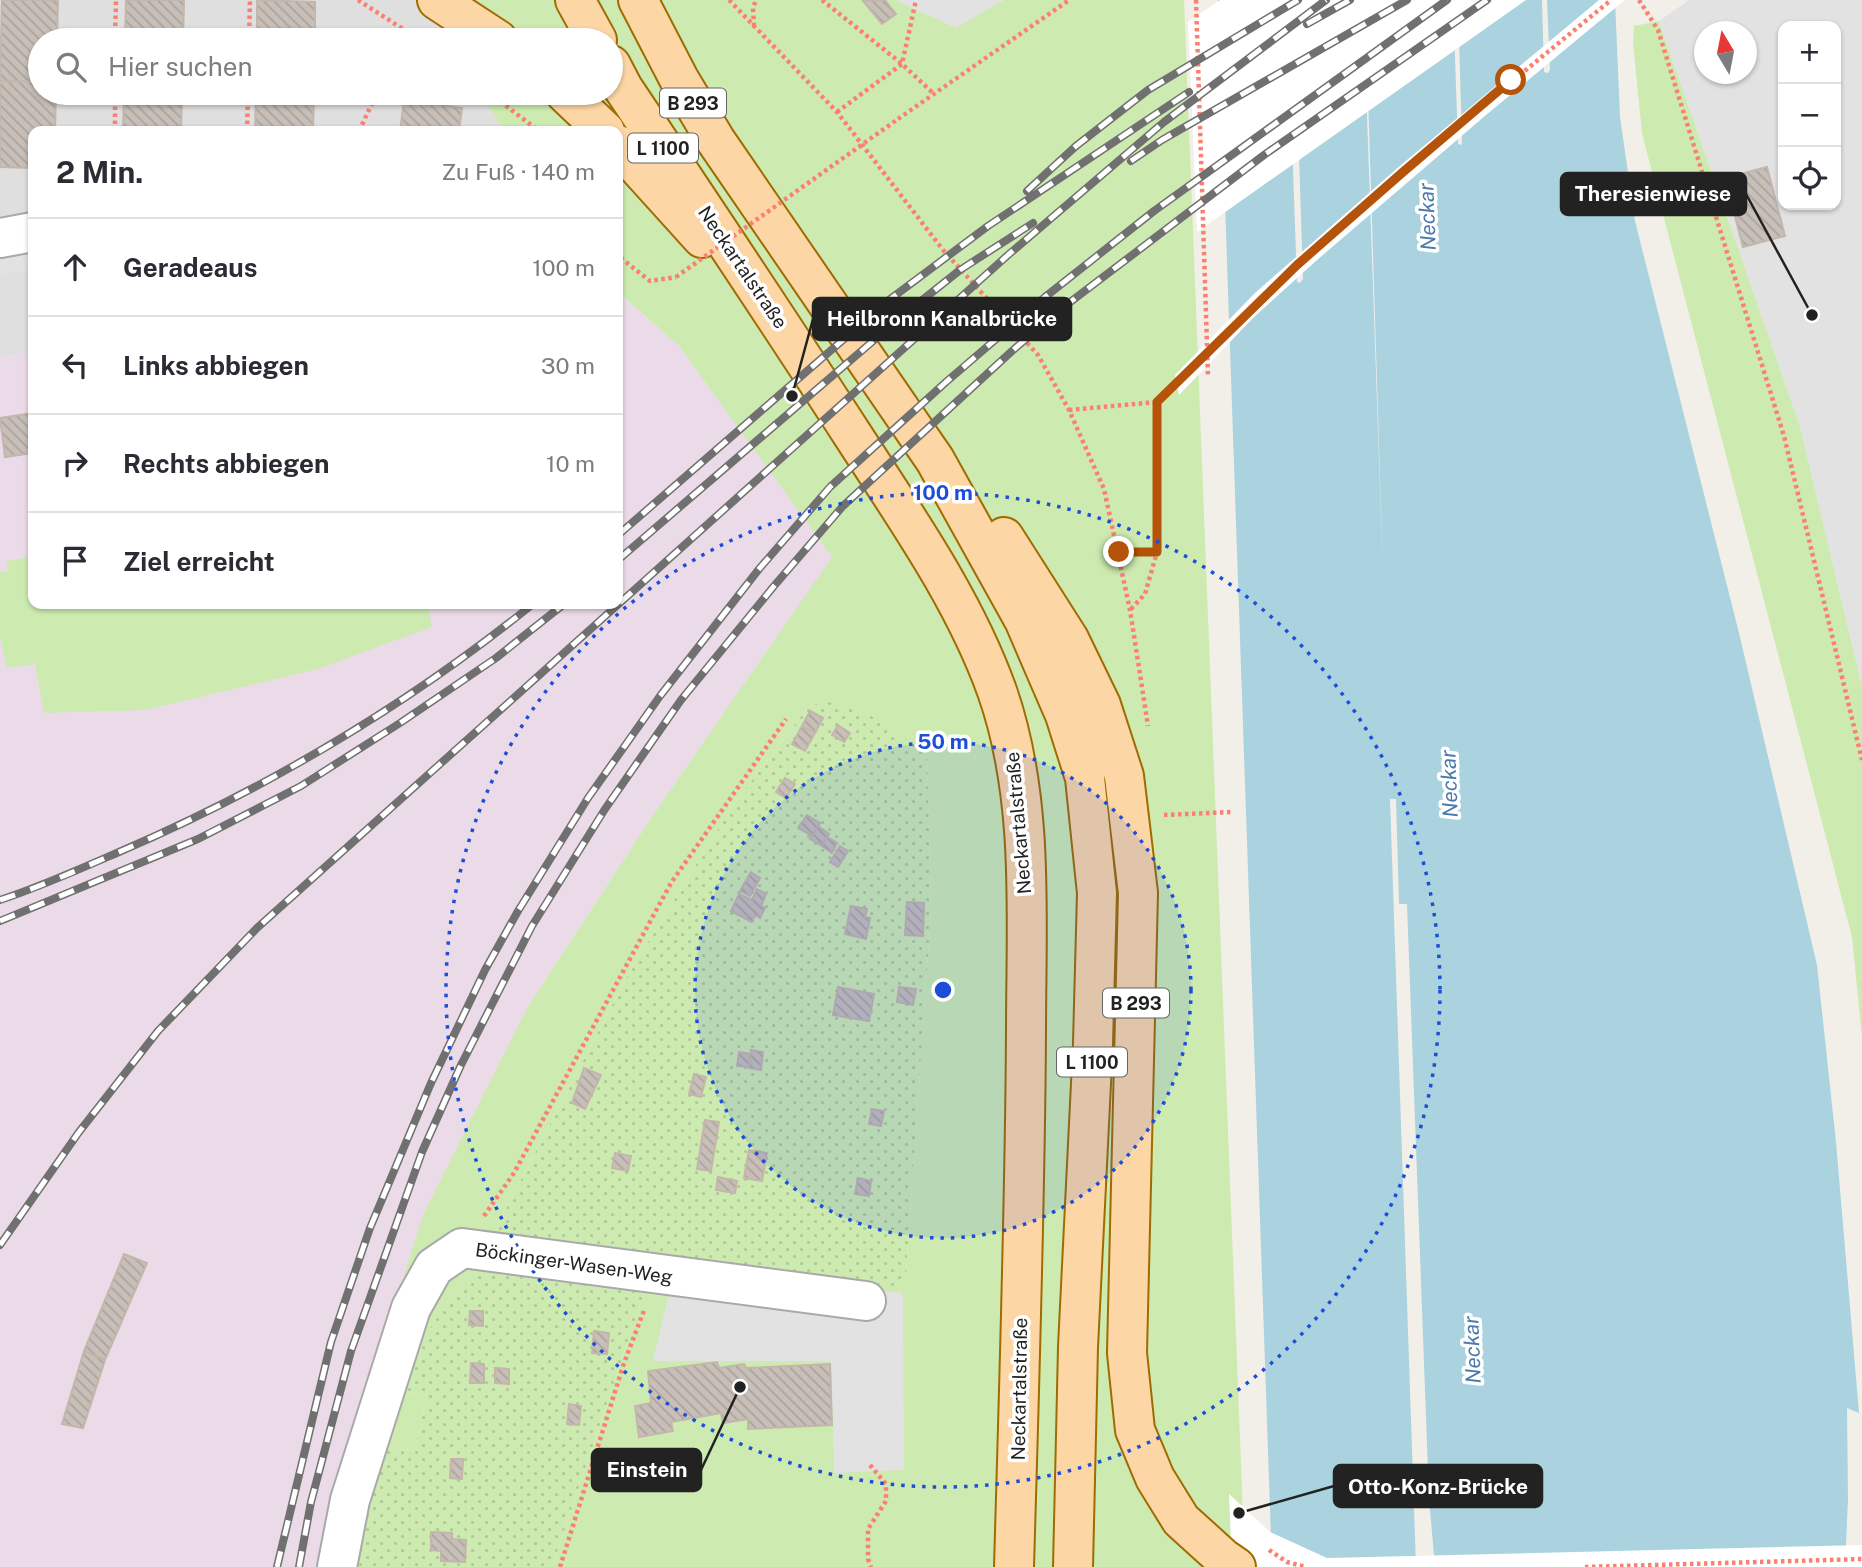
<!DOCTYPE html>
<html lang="de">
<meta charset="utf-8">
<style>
body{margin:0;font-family:"Public Sans",sans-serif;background:#f7f7f7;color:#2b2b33}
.controls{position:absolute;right:21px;top:21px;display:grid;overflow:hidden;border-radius:14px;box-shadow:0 2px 5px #0004}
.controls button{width:63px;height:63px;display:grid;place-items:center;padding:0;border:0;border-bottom:2px solid #e1e1e2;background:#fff;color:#2b2b33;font:35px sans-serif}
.compass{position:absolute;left:1694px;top:21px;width:63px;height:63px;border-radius:50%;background:#fff;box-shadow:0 2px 5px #0004;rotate:350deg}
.stop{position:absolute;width:21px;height:21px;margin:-16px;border:5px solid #b45309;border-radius:50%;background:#fff}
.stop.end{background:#b45309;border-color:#fff;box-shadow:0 2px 7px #0008}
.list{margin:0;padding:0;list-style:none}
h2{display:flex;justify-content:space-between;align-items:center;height:91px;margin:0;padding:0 28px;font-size:30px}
h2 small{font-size:23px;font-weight:400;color:#7c7c81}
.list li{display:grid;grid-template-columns:46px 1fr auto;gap:21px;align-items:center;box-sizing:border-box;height:98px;padding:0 28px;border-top:2px solid #e1e1e2}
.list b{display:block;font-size:26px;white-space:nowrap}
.list em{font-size:23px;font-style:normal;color:#7c7c81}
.icon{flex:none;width:38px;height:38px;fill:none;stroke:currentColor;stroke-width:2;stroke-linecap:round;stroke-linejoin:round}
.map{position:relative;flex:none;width:1862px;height:1567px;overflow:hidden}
.search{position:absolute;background:#fff;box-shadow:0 2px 5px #0004;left:28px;top:28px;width:595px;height:77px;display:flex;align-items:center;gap:18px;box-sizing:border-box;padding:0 24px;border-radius:38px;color:#7c7c81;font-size:26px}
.panel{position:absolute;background:#fff;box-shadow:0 2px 5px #0004;left:28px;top:126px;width:595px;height:483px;border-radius:14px}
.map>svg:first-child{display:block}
.residential{fill:#e0dfdf}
.industrial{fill:#ebdbe8}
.grass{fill:#cdebb0}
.garden{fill:url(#garden-dots)}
.parking{fill:#e2e2e2;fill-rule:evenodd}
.water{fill:#aad3df}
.pier{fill:#fff}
.building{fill:url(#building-back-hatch);stroke:#c4b6ab;stroke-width:2}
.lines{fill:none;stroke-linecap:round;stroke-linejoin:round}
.minor-casing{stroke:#a9a9a9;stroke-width:42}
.major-casing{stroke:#a06b00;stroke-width:42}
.path{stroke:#fa8072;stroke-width:4.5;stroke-dasharray:3.5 3.5;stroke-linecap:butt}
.minor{stroke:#fff;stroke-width:38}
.major{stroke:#fcd6a4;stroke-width:38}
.rail-casing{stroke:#707070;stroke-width:8}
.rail{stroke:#fff;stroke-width:5;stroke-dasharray:16;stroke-linecap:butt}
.path-bridge{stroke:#fa8072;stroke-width:4.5;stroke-dasharray:3.5 3.5;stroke-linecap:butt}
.route{stroke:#b45309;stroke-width:9}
.ring{fill:none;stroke:#1d4ed8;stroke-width:3.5;stroke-dasharray:3.5 7}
.labels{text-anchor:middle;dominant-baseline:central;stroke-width:7;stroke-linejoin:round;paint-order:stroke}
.shield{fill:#fff;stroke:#646464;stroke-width:2}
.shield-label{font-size:18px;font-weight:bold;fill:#222}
.street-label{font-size:19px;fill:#222;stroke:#fff}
.water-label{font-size:21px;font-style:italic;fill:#4a7aab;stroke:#fff}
.centre{fill:#1d4ed8;stroke:#fff;stroke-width:3.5}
.ring-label{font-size:21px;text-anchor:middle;font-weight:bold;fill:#1d4ed8;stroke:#fff;stroke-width:7;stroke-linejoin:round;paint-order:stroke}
.leader{fill:none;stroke:#222;stroke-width:2.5}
.callout-dot{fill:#222;stroke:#fff;stroke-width:2.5}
.callout{fill:#222;stroke:#222;stroke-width:2.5}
.callout-label{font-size:21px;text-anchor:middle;font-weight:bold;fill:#fff}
</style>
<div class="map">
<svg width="1862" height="1567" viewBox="0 0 1862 1567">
<defs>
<pattern id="garden-dots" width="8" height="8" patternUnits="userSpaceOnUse" patternTransform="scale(1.75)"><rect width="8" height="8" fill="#cdebb0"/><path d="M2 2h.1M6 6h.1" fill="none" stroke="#b0c997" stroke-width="1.8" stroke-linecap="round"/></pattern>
<pattern id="building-back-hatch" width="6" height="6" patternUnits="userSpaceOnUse" patternTransform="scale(1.75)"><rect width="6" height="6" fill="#c7bfb8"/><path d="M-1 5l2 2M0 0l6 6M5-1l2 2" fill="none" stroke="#aba49e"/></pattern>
</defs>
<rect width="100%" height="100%" fill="#f2efe9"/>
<path class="residential" d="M 0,0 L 424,0 L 448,40 L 40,40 L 40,93 L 481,93 L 504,131 L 33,131 L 33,352 L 0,357 Z"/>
<path class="industrial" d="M 618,292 L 679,346 L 833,557 L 651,818 L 527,1008 L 319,1567 L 0,1567 L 0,357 L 33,352 L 33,604 L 618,604 Z"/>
<path class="grass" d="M 424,0 L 1184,0 L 1245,1567 L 552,1567 L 655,1261 L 905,1286 L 931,911 L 927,753 L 828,701 L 809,706 L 734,804 L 631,969 L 503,1214 L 482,1264 L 400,1391 L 427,1394 L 415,1450 L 377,1448 L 355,1431 L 423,1215 L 527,1008 L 651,818 L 832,557 L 679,346 L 618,292 L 618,131 L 504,131 L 481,93 L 611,93 L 611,40 L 448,40 Z
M 1659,21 L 1800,426 L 1862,686 L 1862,1038 L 1852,937 L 1642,134 L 1633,42 L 1634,26 Z
M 33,556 L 33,604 L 428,604 L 432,627 L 318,669 L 145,710 L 44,713 L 35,664 L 7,668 L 0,637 L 0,572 L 8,571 L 7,561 Z"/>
<path class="garden" d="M 828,701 L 870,715 L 927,753 L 931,911 L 905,1287 L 655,1261 L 552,1567 L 351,1567 L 377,1448 L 415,1450 L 427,1394 L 400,1391 L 444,1301 L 482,1264 L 503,1214 L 631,969 L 734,804 L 809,706 Z"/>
<path class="parking" d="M 895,0 L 1004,0 L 956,28 Z
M 1689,0 L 1862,0 L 1862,686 L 1800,426 L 1659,21 ZM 1783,26 L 1836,26 L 1836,205 L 1783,205 ZM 1704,32 L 1746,32 L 1746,74 L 1704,74 Z
M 33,245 L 33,269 L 0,274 L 0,250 Z
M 675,1268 L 903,1293 L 904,1470 L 834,1473 L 831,1361 L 653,1361 Z"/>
<path class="water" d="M 1218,0 L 1287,0 L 1297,282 L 1300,283 L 1303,279 L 1294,0 L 1363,0 L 1383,573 L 1365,0 L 1453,0 L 1458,144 L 1462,145 L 1458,0 L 1542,0 L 1544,72 L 1548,73 L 1550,70 L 1547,0 L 1615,0 L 1620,117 L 1635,221 L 1739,633 L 1817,965 L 1836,1142 L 1859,1413 L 1847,1408 L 1848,1499 L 1845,1567 L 1435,1567 L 1429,1498 L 1407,904 L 1399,904 L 1396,799 L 1390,799 L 1416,1567 L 1272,1567 Z"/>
<path class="pier" d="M 1220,0 L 1526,0 L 1197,232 L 1188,22 Z
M 1599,0 L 1625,0 L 1486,115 L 1317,260 L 1253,318 L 1179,395 L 1175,375 L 1255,293 L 1401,165 Z
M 1229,1494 L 1270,1532 L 1327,1558 L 1862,1545 L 1862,1567 L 1232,1567 Z"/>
<path class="building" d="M 2,0 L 58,0 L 57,40 L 40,40 L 40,82 L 0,81 Z
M 126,0 L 184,0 L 183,40 L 125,40 Z
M 257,0 L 315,2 L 315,40 L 257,40 Z
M 885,0 L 896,14 L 882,24 L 863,1 Z
M 0,81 L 40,82 L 40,93 L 56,93 L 55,131 L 33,131 L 33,168 L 0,167 Z
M 124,93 L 182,93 L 181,131 L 123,131 Z
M 256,93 L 314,93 L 313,131 L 255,131 Z
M 404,100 L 462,108 L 459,131 L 400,131 Z
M 1767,167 L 1785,236 L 1743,247 L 1725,178 Z
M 33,413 L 33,453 L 5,457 L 0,418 Z
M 810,711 L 823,718 L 815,733 L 802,726 Z
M 838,725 L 850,733 L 844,742 L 832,735 Z
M 802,726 L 815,733 L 805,751 L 792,744 Z
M 785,778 L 795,784 L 786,798 L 776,792 Z
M 807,815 L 820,823 L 812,836 L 798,828 Z
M 818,826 L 829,834 L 822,846 L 810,839 Z
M 827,837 L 837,843 L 832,853 L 822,846 Z
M 840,846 L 848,851 L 838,867 L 830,862 Z
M 751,872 L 760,878 L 750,896 L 740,891 Z
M 757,889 L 766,894 L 761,906 L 765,908 L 760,918 L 755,915 L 752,922 L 731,911 L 739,894 L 752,900 Z
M 907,902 L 924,903 L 923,936 L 905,935 Z
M 851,906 L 867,909 L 865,917 L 870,918 L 866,939 L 845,934 Z
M 838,987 L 874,994 L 869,1021 L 833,1015 Z
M 899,987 L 916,989 L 913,1005 L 897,1002 Z
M 751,1050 L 763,1052 L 761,1070 L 749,1068 Z
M 739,1052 L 750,1054 L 749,1067 L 737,1066 Z
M 584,1068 L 601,1075 L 585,1109 L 572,1103 Z
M 694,1074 L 706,1077 L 701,1097 L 689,1094 Z
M 872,1109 L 884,1111 L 881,1126 L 869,1124 Z
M 705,1120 L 719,1122 L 711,1171 L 697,1169 Z
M 749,1150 L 767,1153 L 762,1181 L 744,1178 Z
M 615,1153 L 631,1156 L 628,1171 L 612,1168 Z
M 718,1177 L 737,1181 L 735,1193 L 716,1190 Z
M 858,1178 L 871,1181 L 869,1196 L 855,1194 Z
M 124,1254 L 147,1263 L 105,1360 L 84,1351 Z
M 470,1311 L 483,1311 L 483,1326 L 469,1325 Z
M 594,1331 L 609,1333 L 607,1354 L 592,1353 Z
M 84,1351 L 105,1360 L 83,1428 L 62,1424 Z
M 717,1362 L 719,1368 L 744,1364 L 746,1368 L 830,1364 L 832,1425 L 748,1429 L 748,1419 L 723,1423 L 721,1413 L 671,1422 L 673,1431 L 639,1437 L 635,1406 L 651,1403 L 648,1371 Z
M 471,1363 L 484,1364 L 484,1383 L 470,1383 Z
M 495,1368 L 509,1369 L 509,1384 L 495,1383 Z
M 569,1404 L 581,1406 L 579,1425 L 567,1424 Z
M 451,1459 L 463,1459 L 462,1479 L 450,1478 Z
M 431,1532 L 452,1533 L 452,1539 L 466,1540 L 465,1562 L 441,1561 L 441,1551 L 431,1550 Z"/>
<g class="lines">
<defs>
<path id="minor" d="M 0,238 L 33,232
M 337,1567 L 350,1500 L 411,1308 L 434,1267 L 462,1248 L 866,1301"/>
<path id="major" d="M 437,0 L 498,40
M 575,0 L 597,40
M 638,0 L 679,79 L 716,141 L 935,460 L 1024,620 L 1065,715 L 1085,778 L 1097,893 L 1093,1043 L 1078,1347 L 1073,1567
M 611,65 L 623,88 C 700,203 777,318 852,434 C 905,516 964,599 997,691 C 1035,799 1026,919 1026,1032 C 1025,1210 1019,1389 1014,1567
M 565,93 L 605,131
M 618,145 L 702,238
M 1004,537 L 1069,639 L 1101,705 L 1124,776 L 1138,893 L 1127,1353 L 1135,1430 L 1155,1478 L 1181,1520 L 1223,1558 L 1236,1567"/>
</defs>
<use href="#minor" class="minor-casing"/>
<use href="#major" class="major-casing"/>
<path class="path" d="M 358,0 L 420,40
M 729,0 L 837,112 L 943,250 L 1038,355 L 1069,410 L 1104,489 L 1130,610 L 1148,726
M 822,0 L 902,64 L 934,94
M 1196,0 L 1208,377
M 1639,0 L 1658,30 L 1784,436 L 1862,760
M 754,26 L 753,8 L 756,0
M 115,40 L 116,0
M 249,40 L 250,0
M 401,40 L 406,30
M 489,93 L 539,131
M 837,112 L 902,64 L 916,0
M 898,119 L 1069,0
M 115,131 L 115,93
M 247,131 L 248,93
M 359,131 L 377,93
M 618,251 L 622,259 L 650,281 L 676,277
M 1069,410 L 1157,402
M 1119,552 L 1157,552
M 1131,609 L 1145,594 L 1157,552 L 1157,402 L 1177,385
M 1164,815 L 1231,812
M 484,1216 L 514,1173 L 671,883 L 786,719
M 870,1465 L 886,1484 L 886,1501 L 868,1529 L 868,1559 L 871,1567
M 1269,1550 L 1287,1562 L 1306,1567
M 560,1567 L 624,1363 L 645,1308
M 1585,1567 L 1862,1559"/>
<use href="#minor" class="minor"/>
<use href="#major" class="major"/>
<defs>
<path id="rail" d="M 1307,24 L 1350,0
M 1131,161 L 1162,140 L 1407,0
M 1027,191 L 1076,146 L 1148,90 L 1298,0
M 618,535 L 889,300 L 988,226 L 1189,92
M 618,560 L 901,317 L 960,270 L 1033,223
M 0,900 C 40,887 80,869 119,852 C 268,788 406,706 533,604
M 0,921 L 198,839 L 301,786 L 400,723 L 496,658 L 564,604
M 0,1245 L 79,1132 L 158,1031 L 257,928 L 1008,255 L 1164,122 L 1326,0
M 277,1567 L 331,1342 L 370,1228 L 431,1083 L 485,970 L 518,911 L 588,798 L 660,696 L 759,569 L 830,487 L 946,382 L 1045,297 L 1154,211 L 1447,0
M 299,1567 L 311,1502 L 351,1351 L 422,1152 L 461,1065 L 532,926 L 605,809 L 681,700 L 774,586 L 843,506 L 1012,351 L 1061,309 L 1264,155 L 1487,0"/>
</defs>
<use href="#rail" class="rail-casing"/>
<use href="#rail" class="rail"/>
<path class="path-bridge" d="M 676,277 L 898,119
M 1177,385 L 1297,265 L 1403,171 L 1611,0"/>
</g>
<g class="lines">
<path class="route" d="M 1119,552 L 1157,552 L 1157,402 L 1297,265 L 1403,172 L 1511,80"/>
</g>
<circle cx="943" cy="990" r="248" fill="#1d4ed8" fill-opacity=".12"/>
<g class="ring">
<circle cx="943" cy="990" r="248"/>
<circle cx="943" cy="990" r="497"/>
</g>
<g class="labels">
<g class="shield">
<rect x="660" y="88.5" width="66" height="29" rx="5"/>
<rect x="628" y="133.5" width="70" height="29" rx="5"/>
<rect x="1103" y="988.5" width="66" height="29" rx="5"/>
<rect x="1057" y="1047.5" width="70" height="29" rx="5"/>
</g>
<g class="shield-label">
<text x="693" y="103">B 293</text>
<text x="663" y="148">L 1100</text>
<text x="1136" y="1003">B 293</text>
<text x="1092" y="1062">L 1100</text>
</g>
<g class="street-label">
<text transform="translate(743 267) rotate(56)">Neckartalstraße</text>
<text transform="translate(1018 823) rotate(-95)">Neckartalstraße</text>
<text transform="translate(574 1263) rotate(8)">Böckinger-Wasen-Weg</text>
<text transform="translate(1019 1389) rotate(-89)">Neckartalstraße</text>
</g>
<g class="water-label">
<text transform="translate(1427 217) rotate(-92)">Neckar</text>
<text transform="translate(1449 784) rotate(-92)">Neckar</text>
<text transform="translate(1472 1350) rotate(-92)">Neckar</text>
</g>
</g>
<circle cx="943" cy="990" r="10" class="centre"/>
<g class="ring-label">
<text x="943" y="500">100 m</text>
<text x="943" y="749">50 m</text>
</g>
<path class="leader" d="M1812 315L1746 194M792 396L813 319M740 1387L701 1470M1239 1513L1334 1486"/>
<g class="callout-dot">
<circle cx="1812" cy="315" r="7"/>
<circle cx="792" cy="396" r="7"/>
<circle cx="740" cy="1387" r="7"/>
<circle cx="1239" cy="1513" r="7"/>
</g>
<g class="callout">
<rect x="1561" y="173" width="185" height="42" rx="7"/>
<rect x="813" y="298" width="258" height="42" rx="7"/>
<rect x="592" y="1449" width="109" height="42" rx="7"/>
<rect x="1334" y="1465" width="208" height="42" rx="7"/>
</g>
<g class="callout-label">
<text x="1653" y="201">Theresienwiese</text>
<text x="942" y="326">Heilbronn Kanalbrücke</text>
<text x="647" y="1477">Einstein</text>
<text x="1438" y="1494">Otto-Konz-Brücke</text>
</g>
</svg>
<div class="controls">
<button>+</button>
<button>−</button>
<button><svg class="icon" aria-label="locate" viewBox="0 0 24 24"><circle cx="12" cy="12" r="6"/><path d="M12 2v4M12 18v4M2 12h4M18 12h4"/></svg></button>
</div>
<svg class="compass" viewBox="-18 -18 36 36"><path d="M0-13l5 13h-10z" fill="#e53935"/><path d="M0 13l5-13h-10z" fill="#7c7c81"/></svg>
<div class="stop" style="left:1511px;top:80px"></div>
<div class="stop end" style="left:1119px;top:552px"></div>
<div class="search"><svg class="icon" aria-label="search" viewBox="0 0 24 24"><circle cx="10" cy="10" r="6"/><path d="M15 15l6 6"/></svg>Hier suchen</div>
<section class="panel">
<h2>2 Min.<small>Zu Fuß · 140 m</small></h2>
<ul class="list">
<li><svg class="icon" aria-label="ahead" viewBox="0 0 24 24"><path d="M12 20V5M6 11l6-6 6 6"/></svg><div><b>Geradeaus</b></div><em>100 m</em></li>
<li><svg class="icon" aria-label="left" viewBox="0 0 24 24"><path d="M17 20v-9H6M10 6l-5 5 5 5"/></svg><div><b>Links abbiegen</b></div><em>30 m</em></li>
<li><svg class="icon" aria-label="right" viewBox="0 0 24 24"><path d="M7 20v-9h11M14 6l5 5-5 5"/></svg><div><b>Rechts abbiegen</b></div><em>10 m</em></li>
<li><svg class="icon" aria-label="arrive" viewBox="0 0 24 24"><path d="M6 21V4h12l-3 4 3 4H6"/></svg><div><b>Ziel erreicht</b></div></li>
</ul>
</section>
</div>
